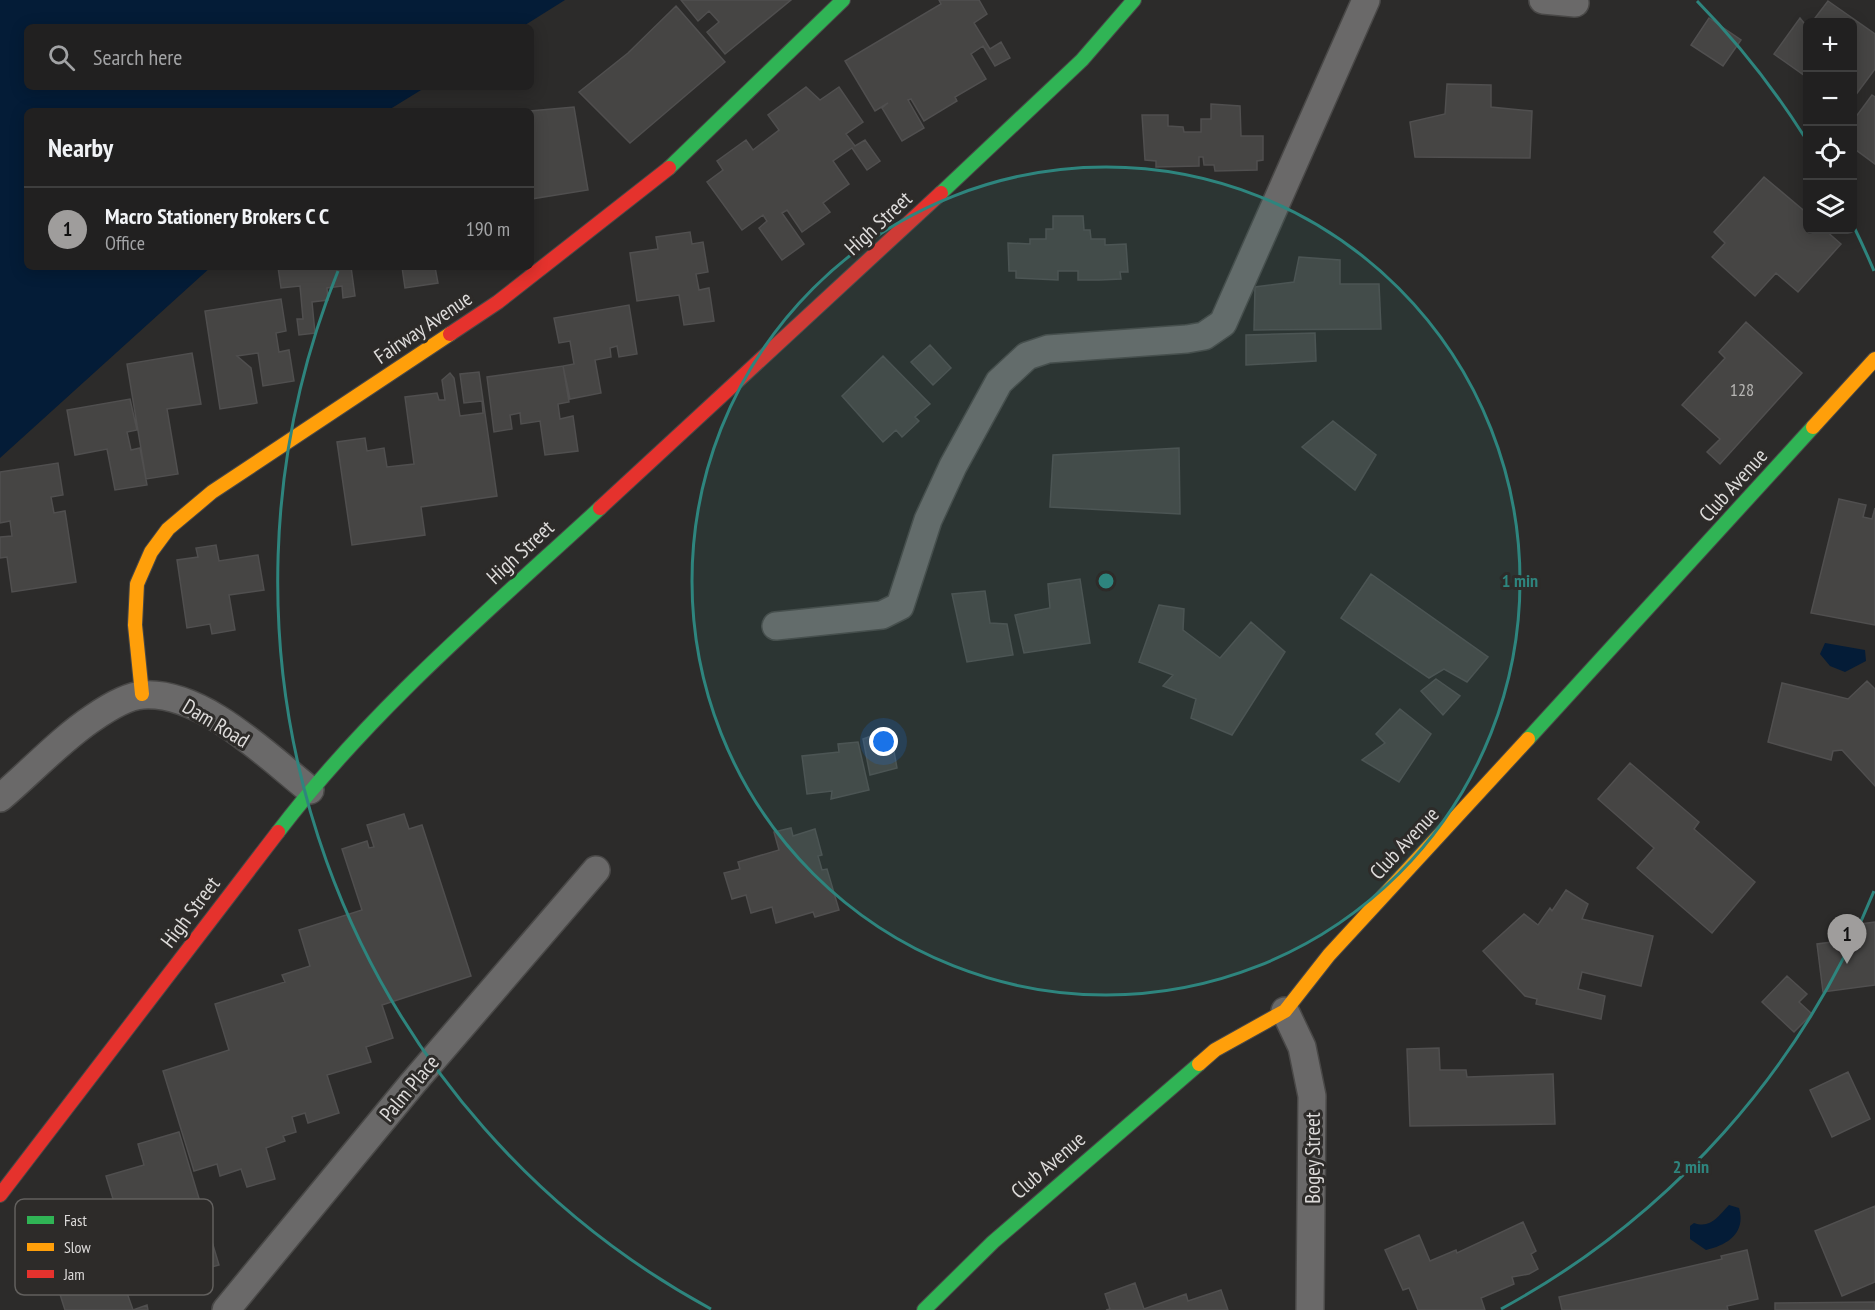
<!DOCTYPE html>
<meta charset="utf-8">
<style>
body{margin:0;font-family:"PT Sans Narrow",sans-serif;background:#292829;color:#f1f3f6}
.controls{position:absolute;right:18px;top:18px;display:grid;overflow:hidden;border-radius:9px;box-shadow:0 3px 15px #0003}
.controls button{width:54px;height:54px;display:grid;place-items:center;padding:0;border:0;border-bottom:2px solid #3e3e3e;background:#212020;color:#f1f3f6;font:30px sans-serif}
.you{position:absolute;left:884px;top:742px;width:21px;height:21px;margin:-15px;border:4px solid #fff;border-radius:50%;background:#1a73e8;box-shadow:0 0 0 9px #1a73e833}
.badge{display:grid;place-items:center;width:39px;height:39px;border-radius:50%;background:#9f9d9c;color:#111;font-size:20px;font-weight:700}
.pin{position:absolute;translate:-50% -50px;filter:drop-shadow(0 2px 3px #0008)}
.pin::after{content:'';position:absolute;top:32px;width:21px;height:18px;background:inherit;clip-path:polygon(0 0,100% 0,50% 100%)}
.list{margin:0;padding:0;list-style:none}
h2{display:flex;justify-content:space-between;align-items:center;height:78px;margin:0;padding:0 24px;font-size:26px}
h2 small{font-size:20px;font-weight:400;color:#a2a3a5}
.list li{display:grid;grid-template-columns:39px 1fr auto;gap:18px;align-items:center;box-sizing:border-box;height:84px;padding:0 24px;border-top:2px solid #3e3e3e}
.list b{display:block;font-size:22px;white-space:nowrap}
.list p{margin:0;font-size:20px;white-space:nowrap;color:#a2a3a5}
.list em{font-size:20px;font-style:normal;color:#a2a3a5}
.icon{flex:none;width:33px;height:33px;fill:none;stroke:currentColor;stroke-width:2;stroke-linecap:round;stroke-linejoin:round}
.map{position:relative;flex:none;width:1875px;height:1310px;overflow:hidden}
.search{position:absolute;background:#212020;box-shadow:0 3px 15px #0003;left:24px;top:24px;width:510px;height:66px;display:flex;align-items:center;gap:15px;box-sizing:border-box;padding:0 21px;border-radius:9px;color:#a2a3a5;font-size:22px}
.panel{position:absolute;background:#212020;box-shadow:0 3px 15px #0003;left:24px;top:108px;width:510px;height:162px;border-radius:9px}
.map>svg:first-child{display:block}
.water{fill:#041c37}
.building{fill:#464544;stroke:#504f4f;stroke-width:1.5}
.lines{fill:none;stroke-linecap:round;stroke-linejoin:round}
.street-casing{stroke:#494847;stroke-width:30}
.fast-casing{stroke:#494847;stroke-width:16}
.slow-casing{stroke:#494847;stroke-width:16}
.jam-casing{stroke:#494847;stroke-width:16}
.street{stroke:#6a6969;stroke-width:27}
.fast{stroke:#30b455;stroke-width:14}
.slow{stroke:#ff9f0a;stroke-width:14}
.jam{stroke:#e5322d;stroke-width:14}
.ring{fill:none;stroke:#2e857e;stroke-width:3}
.labels{text-anchor:middle;dominant-baseline:central;stroke-width:6;stroke-linejoin:round;paint-order:stroke}
.number-label{font-size:18px;fill:#b7b6b4}
.street-label{font-size:21px;fill:#dddbda;stroke:#2d2b29}
.key{fill:#2d2b29;stroke:#62605e;stroke-width:1.5}
.key-label{font-size:16px;fill:#dddbda}
.centre{fill:#2e857e;stroke:#2d2b29;stroke-width:3}
.ring-label{font-size:18px;text-anchor:middle;font-weight:bold;fill:#2e857e;stroke:#2d2b29;stroke-width:6;stroke-linejoin:round;paint-order:stroke}
</style>
<div class="map">
<svg width="1875" height="1310" viewBox="0 0 1875 1310">
<rect width="100%" height="100%" fill="#2c2b2a"/>
<path class="water" d="M 0,0 L 565,0 L 522,27 L 27,27 L 27,87 L 426,87 L 387,111 L 27,111 L 27,267 L 211,267 L 0,458 Z
M 1825,643 L 1865,650 L 1866,661 L 1845,672 L 1830,666 L 1820,654 Z
M 1729,1205 L 1739,1208 C 1746,1232 1729,1245 1706,1250 L 1690,1239 L 1690,1226 L 1694,1223 C 1711,1229 1718,1216 1729,1205 Z"/>
<path class="building" d="M 681,0 L 791,0 L 725,54 L 707,32 L 719,22 L 709,11 L 698,21 Z
M 939,0 L 979,0 L 987,14 L 974,23 L 990,49 L 1001,42 L 1010,58 L 995,66 L 983,46 L 971,54 L 986,79 L 955,97 L 957,101 L 924,121 L 911,99 L 908,100 L 924,128 L 902,141 L 882,108 L 888,103 L 875,111 L 845,61 L 941,4 Z
M 1828,1 L 1875,34 L 1875,69 L 1852,100 L 1852,22 L 1812,22 Z
M 676,6 L 725,62 L 630,143 L 579,92 L 628,53 Z
M 1709,18 L 1741,40 L 1723,66 L 1691,45 Z
M 1800,18 L 1808,28 L 1808,78 L 1774,54 Z
M 1447,84 L 1491,85 L 1491,107 L 1532,111 L 1530,158 L 1415,157 L 1410,122 L 1445,114 Z
M 806,87 L 820,100 L 839,87 L 863,122 L 846,134 L 855,146 L 865,140 L 880,161 L 867,170 L 852,148 L 833,161 L 849,184 L 823,203 L 830,212 L 802,232 L 787,210 L 782,213 L 804,244 L 782,260 L 759,228 L 767,221 L 763,215 L 742,230 L 707,182 L 723,170 L 717,161 L 746,140 L 753,150 L 779,130 L 768,115 Z
M 1872,95 L 1875,97 L 1875,164 L 1852,147 L 1852,122 Z
M 1211,104 L 1240,106 L 1241,136 L 1263,136 L 1263,160 L 1257,161 L 1257,170 L 1215,171 L 1214,165 L 1204,165 L 1203,157 L 1199,157 L 1199,166 L 1156,167 L 1156,161 L 1145,160 L 1142,115 L 1168,115 L 1168,126 L 1183,127 L 1184,132 L 1201,132 L 1201,119 L 1211,119 Z
M 574,107 L 588,190 L 531,199 L 530,111 Z
M 1764,177 L 1808,214 L 1808,230 L 1825,230 L 1841,244 L 1798,292 L 1776,273 L 1755,296 L 1712,257 L 1725,243 L 1714,232 Z
M 1053,216 L 1083,216 L 1084,230 L 1090,230 L 1091,239 L 1105,239 L 1105,245 L 1126,244 L 1128,272 L 1120,272 L 1121,279 L 1099,280 L 1078,280 L 1078,271 L 1058,271 L 1058,280 L 1016,278 L 1016,271 L 1009,271 L 1008,243 L 1030,244 L 1030,239 L 1046,239 L 1046,229 L 1053,229 Z
M 690,232 L 692,244 L 703,242 L 708,272 L 696,274 L 699,290 L 709,288 L 714,321 L 684,325 L 679,295 L 637,301 L 630,253 L 658,249 L 656,237 Z
M 1299,257 L 1340,260 L 1340,284 L 1379,284 L 1381,329 L 1254,330 L 1255,287 L 1294,282 Z
M 278,267 L 351,267 L 355,296 L 343,298 L 342,286 L 327,288 L 328,300 L 312,302 L 315,333 L 299,335 L 297,319 L 303,319 L 300,286 L 281,288 Z
M 402,267 L 435,267 L 438,283 L 405,288 Z
M 281,299 L 286,331 L 276,333 L 279,352 L 289,350 L 294,381 L 263,386 L 258,353 L 237,356 L 251,368 L 257,403 L 220,409 L 205,311 Z
M 629,305 L 637,354 L 619,357 L 617,346 L 610,348 L 611,357 L 595,360 L 601,393 L 570,399 L 563,366 L 574,364 L 570,341 L 559,343 L 554,318 Z
M 1746,322 L 1802,373 L 1720,464 L 1707,452 L 1720,439 L 1682,405 L 1725,358 L 1719,352 Z
M 1315,333 L 1316,361 L 1246,365 L 1246,335 Z
M 930,345 L 951,368 L 933,385 L 911,362 Z
M 192,353 L 201,404 L 167,409 L 178,474 L 146,479 L 127,364 Z
M 883,356 L 930,404 L 915,417 L 919,421 L 902,437 L 896,430 L 883,442 L 842,396 Z
M 563,366 L 569,402 L 558,404 L 560,419 L 573,416 L 578,451 L 545,455 L 540,421 L 521,424 L 520,413 L 510,415 L 512,429 L 494,432 L 487,377 Z
M 479,372 L 497,496 L 421,507 L 425,535 L 352,545 L 337,442 L 365,438 L 367,451 L 384,448 L 387,467 L 414,464 L 405,397 L 437,393 L 439,400 L 445,400 L 442,380 L 450,373 L 454,378 L 460,416 L 483,413 L 482,401 L 464,403 L 460,374 Z
M 130,399 L 137,430 L 127,432 L 131,450 L 140,448 L 147,485 L 115,490 L 107,449 L 75,455 L 67,410 Z
M 1333,421 L 1376,455 L 1355,490 L 1302,447 Z
M 1179,448 L 1180,514 L 1050,507 L 1053,455 Z
M 58,463 L 63,495 L 51,497 L 54,513 L 65,511 L 76,582 L 12,592 L 7,557 L 0,558 L 0,537 L 12,536 L 10,521 L 0,523 L 0,472 Z
M 1839,499 L 1866,505 L 1863,517 L 1872,519 L 1875,508 L 1875,625 L 1811,613 Z
M 216,545 L 219,561 L 258,555 L 264,590 L 229,595 L 235,630 L 212,634 L 210,624 L 187,628 L 177,560 L 198,557 L 196,548 Z
M 1371,574 L 1488,657 L 1467,682 L 1444,669 L 1429,678 L 1341,618 Z
M 1080,579 L 1090,643 L 1024,653 L 1015,615 L 1050,608 L 1048,584 Z
M 985,591 L 990,623 L 1007,624 L 1013,655 L 967,662 L 952,594 Z
M 1159,605 L 1184,609 L 1183,630 L 1220,658 L 1251,622 L 1285,652 L 1232,735 L 1191,718 L 1196,699 L 1163,686 L 1173,675 L 1139,662 Z
M 1436,679 L 1460,696 L 1443,715 L 1421,691 Z
M 1867,681 L 1875,689 L 1875,786 L 1842,750 L 1833,751 L 1831,760 L 1768,742 L 1782,683 L 1848,699 Z
M 1400,709 L 1431,734 L 1399,782 L 1362,760 L 1385,743 L 1376,734 Z
M 890,729 L 897,768 L 870,775 L 863,739 Z
M 858,742 L 869,790 L 831,799 L 832,791 L 807,794 L 802,756 L 839,752 L 838,744 Z
M 1630,763 L 1699,822 L 1694,829 L 1755,882 L 1712,933 L 1637,868 L 1654,848 L 1598,799 Z
M 404,814 L 409,829 L 422,825 L 471,976 L 382,1005 L 393,1038 L 366,1047 L 371,1062 L 327,1075 L 339,1113 L 308,1123 L 305,1113 L 292,1117 L 296,1132 L 283,1136 L 285,1141 L 266,1148 L 275,1179 L 247,1187 L 241,1169 L 220,1176 L 217,1164 L 194,1171 L 163,1071 L 229,1050 L 215,1004 L 285,982 L 282,975 L 310,966 L 299,930 L 362,910 L 342,849 L 367,841 L 369,848 L 374,847 L 367,825 Z
M 791,828 L 793,836 L 815,829 L 822,855 L 818,856 L 822,870 L 827,869 L 839,910 L 815,917 L 813,912 L 776,923 L 772,907 L 751,913 L 746,895 L 732,899 L 724,873 L 740,869 L 738,862 L 779,850 L 774,832 Z
M 1566,890 L 1588,904 L 1582,919 L 1653,936 L 1641,986 L 1582,972 L 1578,989 L 1605,996 L 1601,1019 L 1536,1004 L 1537,999 L 1525,996 L 1483,951 L 1524,914 L 1538,925 L 1550,908 L 1552,911 Z
M 1875,922 L 1875,985 L 1823,992 L 1817,944 L 1855,939 L 1853,925 Z
M 1787,976 L 1807,994 L 1799,1002 L 1812,1014 L 1794,1032 L 1762,1002 Z
M 1439,1048 L 1440,1070 L 1466,1070 L 1467,1077 L 1553,1074 L 1555,1124 L 1410,1126 L 1407,1049 Z
M 1848,1072 L 1870,1119 L 1832,1137 L 1810,1090 Z
M 179,1132 L 219,1265 L 182,1275 L 175,1254 L 156,1260 L 151,1244 L 129,1251 L 106,1176 L 144,1165 L 138,1144 Z
M 1875,1206 L 1875,1282 L 1842,1296 L 1815,1231 Z
M 1523,1222 L 1536,1251 L 1531,1254 L 1538,1269 L 1529,1274 L 1512,1277 L 1514,1284 L 1481,1298 L 1485,1310 L 1418,1310 L 1409,1288 L 1403,1290 L 1385,1250 L 1419,1235 L 1430,1261 L 1456,1250 L 1457,1253 Z
M 1747,1250 L 1758,1299 L 1727,1306 L 1728,1310 L 1562,1310 L 1559,1297 L 1722,1259 L 1721,1256 Z
M 131,1258 L 140,1285 L 126,1290 L 133,1310 L 147,1305 L 148,1310 L 65,1310 L 56,1282 Z
M 1135,1283 L 1144,1309 L 1186,1294 L 1188,1301 L 1221,1290 L 1228,1310 L 1106,1310 L 1110,1309 L 1105,1294 Z
M 1875,1302 L 1875,1310 L 1775,1310 L 1775,1303 Z"/>
<g class="lines">
<defs>
<path id="street" d="M 1543,0 L 1575,3
M 776,626 L 882,615 L 900,606 L 928,520 L 953,466 L 999,382 L 1027,356 L 1048,349 L 1187,339 L 1204,336 L 1223,323 L 1366,0
M 0,798 C 31,772 60,740 93,718 C 106,709 126,696 143,695 C 202,691 266,755 310,790
M 1285,1011 L 1302,1047 L 1312,1096 L 1310,1310
M 226,1310 L 412,1084 L 596,870"/>
<path id="fast" d="M 669,168 L 843,0
M 941,193 L 1082,60 L 1134,0
M 1528,739 L 1813,427
M 278,832 C 371,710 488,611 600,508
M 924,1310 L 993,1242 L 1199,1064"/>
<path id="slow" d="M 1813,427 L 1875,359
M 142,694 L 135,625 L 137,584 L 151,552 L 168,529 L 212,492 L 450,334
M 1199,1064 L 1215,1050 L 1285,1011 L 1329,955 L 1528,739"/>
<path id="jam" d="M 450,334 L 498,302 L 669,168
M 600,508 L 941,193
M 0,1195 L 278,832"/>
</defs>
<use href="#street" class="street-casing"/>
<use href="#fast" class="fast-casing"/>
<use href="#slow" class="slow-casing"/>
<use href="#jam" class="jam-casing"/>
<use href="#street" class="street"/>
<use href="#fast" class="fast"/>
<use href="#slow" class="slow"/>
<use href="#jam" class="jam"/>
</g>
<circle cx="1106" cy="581" r="414" fill="#2e857e" fill-opacity=".12"/>
<g class="ring">
<circle cx="1106" cy="581" r="414"/>
<path d="M1874 891A828 828 0 0 1 1501 1309M711 1309A828 828 0 0 1 338 271M1697 1A828 828 0 0 1 1804 136M1853 225A828 828 0 0 1 1874 271"/>
</g>
<g class="labels">
<g class="number-label">
<text x="1742" y="389">128</text>
</g>
<g class="street-label">
<text transform="translate(878 223) rotate(-43)">High Street</text>
<text transform="translate(423 327) rotate(-34)">Fairway Avenue</text>
<text transform="translate(1733 485) rotate(-48)">Club Avenue</text>
<text transform="translate(520 552) rotate(-43)">High Street</text>
<text transform="translate(216 723) rotate(31)">Dam Road</text>
<text transform="translate(1404 843) rotate(-47)">Club Avenue</text>
<text transform="translate(190 912) rotate(-53)">High Street</text>
<text transform="translate(409 1088) rotate(-50)">Palm Place</text>
<text transform="translate(1312 1158) rotate(-90)">Bogey Street</text>
<text transform="translate(1048 1165) rotate(-41)">Club Avenue</text>
</g>
</g>
<rect x="15" y="1199" width="198" height="96" rx="9" class="key"/>
<rect x="27" y="1216" width="27" height="8" fill="#30b455"/>
<rect x="27" y="1243" width="27" height="8" fill="#ff9f0a"/>
<rect x="27" y="1270" width="27" height="8" fill="#e5322d"/>
<g class="key-label">
<text x="64" y="1226">Fast</text>
<text x="64" y="1253">Slow</text>
<text x="64" y="1280">Jam</text>
</g>
<circle cx="1106" cy="581" r="9" class="centre"/>
<g class="ring-label">
<text x="1520" y="587">1 min</text>
<text x="1691" y="1173">2 min</text>
</g>
</svg>
<div class="controls">
<button>+</button>
<button>−</button>
<button><svg class="icon" aria-label="locate" viewBox="0 0 24 24"><circle cx="12" cy="12" r="6"/><path d="M12 2v4M12 18v4M2 12h4M18 12h4"/></svg></button>
<button><svg class="icon" aria-label="layers" viewBox="0 0 24 24"><path d="M12 4l9 5-9 5-9-5zM3 14l9 5 9-5"/></svg></button>
</div>
<div class="you"></div>
<div class="pin badge" style="left:1847px;top:964px">1</div>
<div class="search"><svg class="icon" aria-label="search" viewBox="0 0 24 24"><circle cx="10" cy="10" r="6"/><path d="M15 15l6 6"/></svg>Search here</div>
<section class="panel">
<h2>Nearby<small></small></h2>
<ul class="list">
<li><span class="badge">1</span><div><b>Macro Stationery Brokers C C</b><p>Office</p></div><em>190 m</em></li>
</ul>
</section>
</div>
